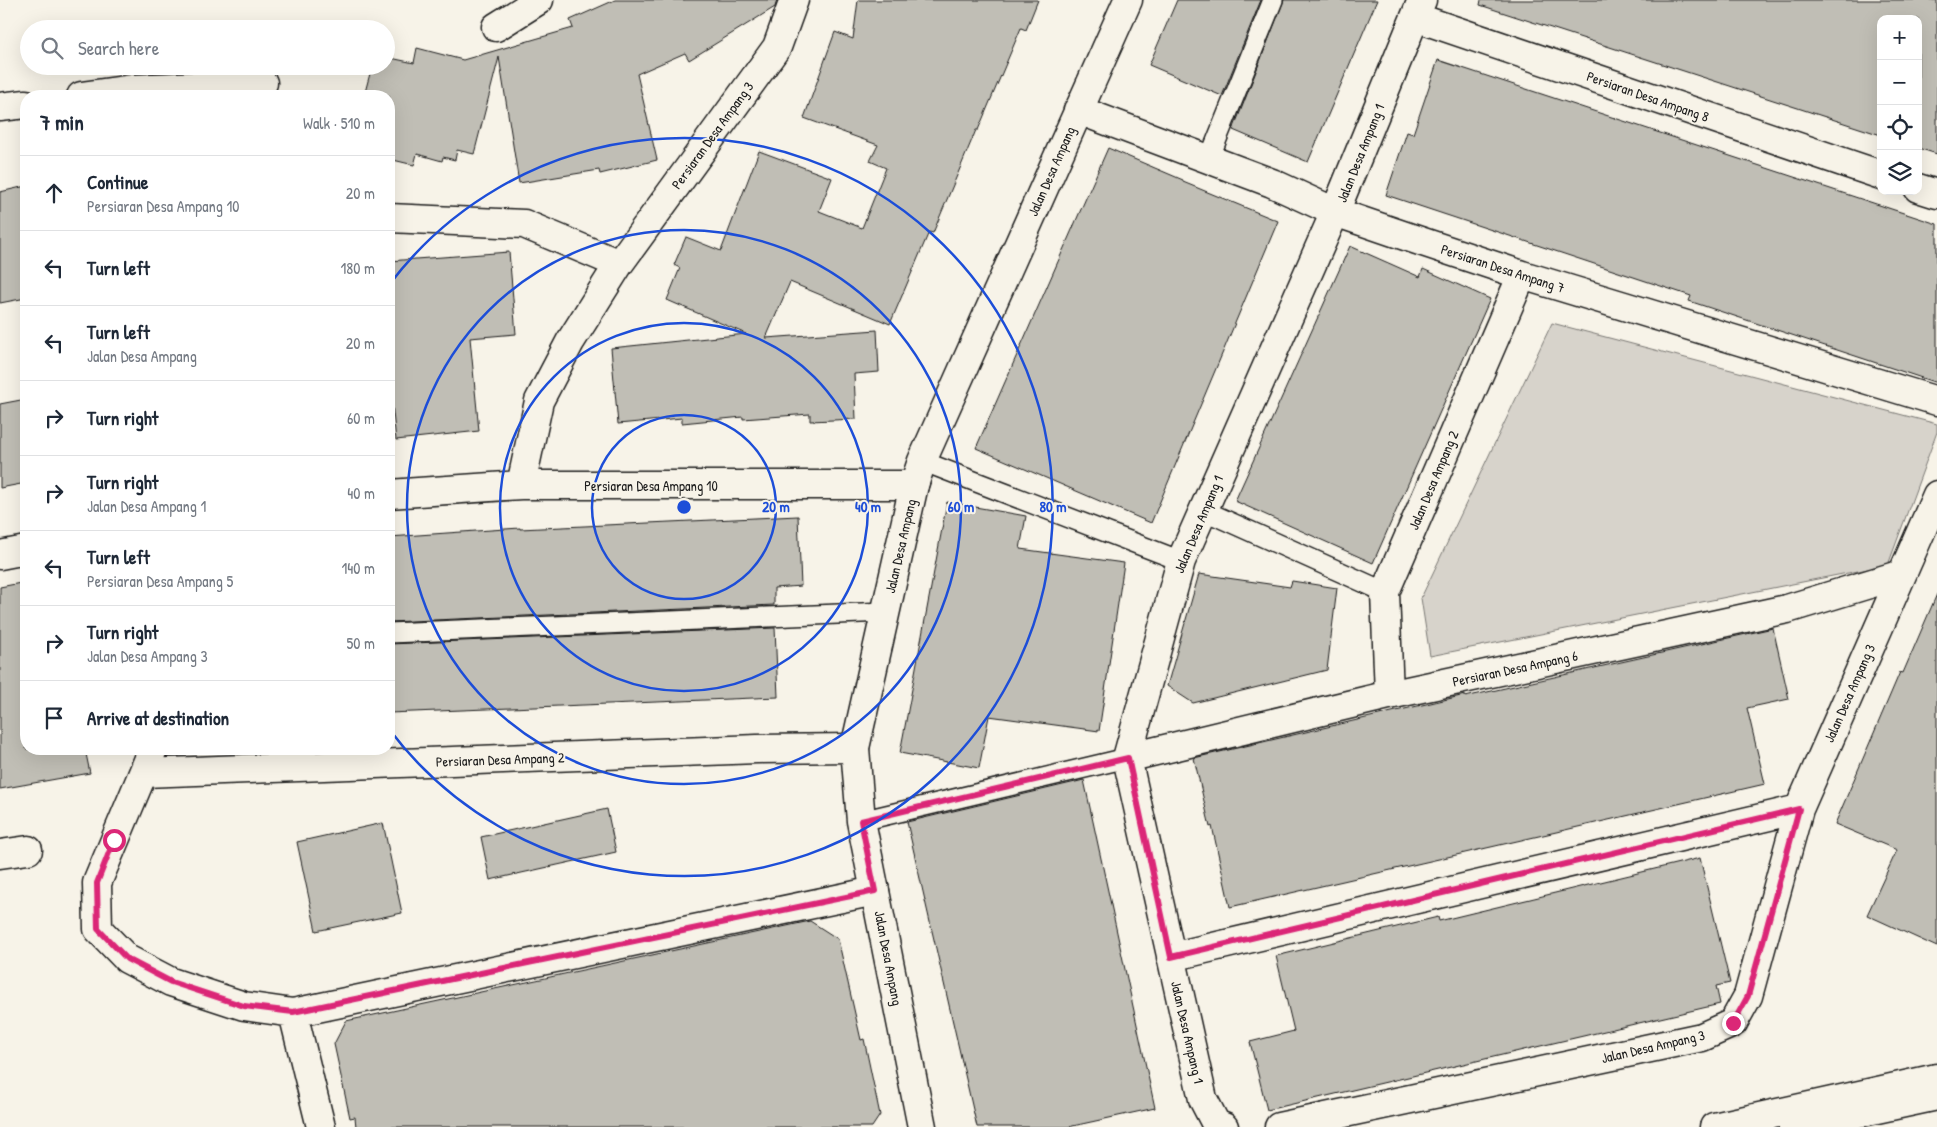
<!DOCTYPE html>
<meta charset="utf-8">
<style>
body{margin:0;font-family:"Patrick Hand",sans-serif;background:#f6f6f7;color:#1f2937}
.controls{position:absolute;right:15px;top:15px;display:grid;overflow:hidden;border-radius:10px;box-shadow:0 5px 20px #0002}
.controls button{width:45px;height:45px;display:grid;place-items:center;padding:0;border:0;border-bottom:1px solid #e0e1e3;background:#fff;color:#1f2937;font:25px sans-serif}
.stop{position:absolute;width:15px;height:15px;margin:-11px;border:4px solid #db2777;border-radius:50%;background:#fff}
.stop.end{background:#db2777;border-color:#fff;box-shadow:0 1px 5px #0008}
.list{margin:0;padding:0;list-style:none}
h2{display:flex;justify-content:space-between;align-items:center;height:65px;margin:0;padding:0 20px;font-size:21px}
h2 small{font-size:16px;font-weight:400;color:#747a83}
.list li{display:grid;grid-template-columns:32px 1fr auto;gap:15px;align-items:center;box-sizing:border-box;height:75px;padding:0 20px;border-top:1px solid #e0e1e3}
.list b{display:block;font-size:19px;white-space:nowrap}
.list p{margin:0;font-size:16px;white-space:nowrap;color:#747a83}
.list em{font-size:16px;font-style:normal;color:#747a83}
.icon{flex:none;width:28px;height:28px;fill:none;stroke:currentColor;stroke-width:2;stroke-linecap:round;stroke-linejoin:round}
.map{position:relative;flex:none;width:1937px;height:1127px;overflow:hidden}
.search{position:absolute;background:#fff;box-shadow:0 5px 20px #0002;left:20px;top:20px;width:375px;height:55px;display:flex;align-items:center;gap:12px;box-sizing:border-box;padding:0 18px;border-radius:28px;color:#747a83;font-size:19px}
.panel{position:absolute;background:#fff;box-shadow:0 5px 20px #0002;left:20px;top:90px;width:375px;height:665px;border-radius:20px}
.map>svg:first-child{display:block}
.green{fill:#d7d3cb;stroke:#7a7874}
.building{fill:#c0beb5;stroke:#1c1c1c}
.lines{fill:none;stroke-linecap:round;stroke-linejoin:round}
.lane-casing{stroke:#1c1c1c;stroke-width:22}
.street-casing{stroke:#1c1c1c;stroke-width:31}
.secondary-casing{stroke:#1c1c1c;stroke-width:31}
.highway-casing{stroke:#1c1c1c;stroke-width:31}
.lane{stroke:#f7f3e8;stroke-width:19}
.street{stroke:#f7f3e8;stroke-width:28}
.secondary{stroke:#f7f3e8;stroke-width:28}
.highway{stroke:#f7f3e8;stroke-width:28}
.route{stroke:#db2777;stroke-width:6}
.ring{fill:none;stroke:#1d4ed8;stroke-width:2.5}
.labels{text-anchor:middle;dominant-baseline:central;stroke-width:4;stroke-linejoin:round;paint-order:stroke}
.street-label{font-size:14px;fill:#1c1c1c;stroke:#f7f3e8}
.centre{fill:#1d4ed8;stroke:#f7f3e8;stroke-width:2.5}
.ring-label{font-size:15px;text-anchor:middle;font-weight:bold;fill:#1d4ed8;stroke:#f7f3e8;stroke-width:4;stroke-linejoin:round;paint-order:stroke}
</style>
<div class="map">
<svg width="1937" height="1127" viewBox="0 0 1937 1127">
<rect width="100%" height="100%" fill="#f7f3e8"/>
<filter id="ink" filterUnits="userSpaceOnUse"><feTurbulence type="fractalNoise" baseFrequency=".02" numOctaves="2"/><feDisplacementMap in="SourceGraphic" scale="10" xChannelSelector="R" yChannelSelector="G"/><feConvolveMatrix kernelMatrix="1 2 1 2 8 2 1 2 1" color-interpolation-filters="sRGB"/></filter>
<g filter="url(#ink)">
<path class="green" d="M 1552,323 L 1937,424 L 1937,432 L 1888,565 L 1430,656 L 1421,598 Z"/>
<path class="building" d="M 615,0 L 777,0 L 775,7 L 689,60 L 685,53 L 637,74 L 657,160 L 600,174 L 599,170 L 519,183 L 499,57 L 474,154 L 457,150 L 455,160 L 443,157 L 442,161 L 417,154 L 414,165 L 389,159 L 389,96 L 364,96 L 372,66 L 386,66 L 386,57 L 414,63 L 417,48 L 463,60 L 573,28 L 570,20 Z
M 858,0 L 1038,0 L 1026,30 L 1021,28 L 978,130 L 976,130 L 933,233 L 929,232 L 890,324 L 790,282 L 766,338 L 877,330 L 879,372 L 854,374 L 856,419 L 810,421 L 810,414 L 743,419 L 743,417 L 682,423 L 682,418 L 618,424 L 611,348 L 746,334 L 667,300 L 680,268 L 674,265 L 686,237 L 721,251 L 759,151 L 832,178 L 819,211 L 862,228 L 886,168 L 870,161 L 878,145 L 804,118 L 835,32 L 853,39 Z
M 1177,0 L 1261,0 L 1222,96 L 1149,65 Z
M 1284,0 L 1377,0 L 1308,162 L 1233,130 Z
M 1481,0 L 1937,0 L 1937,154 L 1918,148 L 1918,19 L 1881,19 L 1881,135 L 1480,5 Z
M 1438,60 L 1937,224 L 1937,383 L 1689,301 L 1691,296 L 1386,195 L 1407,132 L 1413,134 Z
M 1108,148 L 1183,180 L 1183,182 L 1278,221 L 1151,523 L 976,448 Z
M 26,186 L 26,298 L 0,303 L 0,192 Z
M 1350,246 L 1420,277 L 1423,269 L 1490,299 L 1373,563 L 1235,501 Z
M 509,252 L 516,334 L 470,338 L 479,431 L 396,440 L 389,376 L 389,261 Z
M 26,399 L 26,483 L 0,488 L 0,404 Z
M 947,502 L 1026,516 L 1020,549 L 1124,563 L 1099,731 L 989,716 L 979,768 L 900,753 Z
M 798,516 L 801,586 L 774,588 L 774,605 L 389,622 L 389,537 L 520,528 L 520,529 Z
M 1199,574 L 1290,587 L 1292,581 L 1337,588 L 1327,670 L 1193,703 L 1167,686 Z
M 26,582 L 26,749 L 85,749 L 90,773 L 0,789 L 0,587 Z
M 1937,594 L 1937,947 L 1867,915 L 1897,850 L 1835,824 L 1900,672 L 1903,673 Z
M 775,628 L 778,697 L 389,713 L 389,644 Z
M 1773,628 L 1789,699 L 1747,708 L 1765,784 L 1230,907 L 1212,826 L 1210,827 L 1194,758 L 1465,695 L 1465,697 Z
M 1084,780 L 1155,1108 L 1068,1127 L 977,1127 L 907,822 Z
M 607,809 L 616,852 L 490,880 L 481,837 Z
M 383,823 L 402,913 L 316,931 L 297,842 Z
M 1700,858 L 1730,983 L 1716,986 L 1720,1004 L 1267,1110 L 1250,1042 L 1294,1031 L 1276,956 L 1438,917 L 1439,921 Z
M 810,921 L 838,939 L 861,1040 L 864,1039 L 880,1115 L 872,1127 L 356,1127 L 355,1117 L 350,1118 L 334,1044 L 346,1021 Z"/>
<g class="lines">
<defs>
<path id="lane" d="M 1209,159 L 1273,0
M 922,461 L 1181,561
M 1203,510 L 1385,592
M 389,633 L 885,612
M 861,821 L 1127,758"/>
<path id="street" d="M 1415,17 L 1881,175
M 496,27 L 539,0
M 81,96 L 132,89 L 263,83
M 0,107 L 26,104
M 1078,110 L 1272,183 L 1335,212 L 1417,240 L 1522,275 L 1937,401
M 1918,188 L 1937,194
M 389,218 L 524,224 L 619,264
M 521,485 L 539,401 L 570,342 L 619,264 L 777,47 L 794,0
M 389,494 L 521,485 L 914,485
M 0,555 L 26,550
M 1389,695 L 1385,592 L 1522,275
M 153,749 L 97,883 L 98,929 L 127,959 L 171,982 L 244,1006 L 293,1013 L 875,891
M 1127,758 L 1389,695 L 1787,609 L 1902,574
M 144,773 L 757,749 L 855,748
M 0,854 L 28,850
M 1171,957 L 1799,809
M 293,1013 L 321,1127
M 1224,1127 L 1216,1124 L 1203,1099 L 1127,758 L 1181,561 L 1335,212 L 1422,0
M 1279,1127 L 1702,1037 L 1733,1023 L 1748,996 L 1799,809 L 1937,495"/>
<path id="secondary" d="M 922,1127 L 861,821 L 855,748 L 914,485 L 922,461 L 1128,0
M 1793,1127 L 1937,1096"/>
<path id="highway" d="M 1714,1127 L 1937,1078"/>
</defs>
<use href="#lane" class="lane-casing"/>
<use href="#street" class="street-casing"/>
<use href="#secondary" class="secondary-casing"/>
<use href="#highway" class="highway-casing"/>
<use href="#lane" class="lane"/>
<use href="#street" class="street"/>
<use href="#secondary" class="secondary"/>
<use href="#highway" class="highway"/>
</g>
</g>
<g class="lines" filter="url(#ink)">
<path class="route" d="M 114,840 L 97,883 L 98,929 L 127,959 L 171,982 L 244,1006 L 293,1012 L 875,891 L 861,821 L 1128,758 L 1171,957 L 1799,809 L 1748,996 L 1733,1023"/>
</g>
<g class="ring">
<circle cx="684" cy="507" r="92"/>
<circle cx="684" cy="507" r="184"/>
<circle cx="684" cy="507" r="277"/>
<path d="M389 285A369 369 0 1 1 389 729"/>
</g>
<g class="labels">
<g class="street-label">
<text transform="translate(1648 96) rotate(19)">Persiaran Desa Ampang 8</text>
<text transform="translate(712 135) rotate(-54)">Persiaran Desa Ampang 3</text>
<text transform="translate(1360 153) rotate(-68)">Jalan Desa Ampang 1</text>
<text transform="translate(1051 171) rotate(-66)">Jalan Desa Ampang</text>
<text transform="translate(1503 268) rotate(18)">Persiaran Desa Ampang 7</text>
<text transform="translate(1433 480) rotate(-67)">Jalan Desa Ampang 2</text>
<text x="651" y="485">Persiaran Desa Ampang 10</text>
<text transform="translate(1198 524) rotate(-67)">Jalan Desa Ampang 1</text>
<text transform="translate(900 546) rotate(-77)">Jalan Desa Ampang</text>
<text transform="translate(1515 668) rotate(-12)">Persiaran Desa Ampang 6</text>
<text transform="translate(1849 693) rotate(-66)">Jalan Desa Ampang 3</text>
<text transform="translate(500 759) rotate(-2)">Persiaran Desa Ampang 2</text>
<text transform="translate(889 958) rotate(79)">Jalan Desa Ampang</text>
<text transform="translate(1188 1032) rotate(77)">Jalan Desa Ampang 1</text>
<text transform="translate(1653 1046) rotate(-13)">Jalan Desa Ampang 3</text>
</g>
</g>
<circle cx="684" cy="507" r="8" class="centre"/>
<g class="ring-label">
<text x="776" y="512">20 m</text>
<text x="868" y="512">40 m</text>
<text x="961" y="512">60 m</text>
<text x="1053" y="512">80 m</text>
</g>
</svg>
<div class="controls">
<button>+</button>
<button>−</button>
<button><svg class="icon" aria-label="locate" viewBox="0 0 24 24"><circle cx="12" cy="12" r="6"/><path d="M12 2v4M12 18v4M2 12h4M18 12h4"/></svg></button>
<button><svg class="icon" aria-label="layers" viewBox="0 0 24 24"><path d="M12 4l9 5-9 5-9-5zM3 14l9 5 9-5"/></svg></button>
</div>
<div class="stop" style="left:114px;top:840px"></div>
<div class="stop end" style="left:1733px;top:1023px"></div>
<div class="search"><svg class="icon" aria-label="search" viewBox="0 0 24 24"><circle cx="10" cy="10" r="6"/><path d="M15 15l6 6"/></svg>Search here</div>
<section class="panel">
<h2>7 min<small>Walk · 510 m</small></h2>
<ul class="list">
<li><svg class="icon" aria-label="ahead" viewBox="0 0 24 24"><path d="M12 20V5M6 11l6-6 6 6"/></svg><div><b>Continue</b><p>Persiaran Desa Ampang 10</p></div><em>20 m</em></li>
<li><svg class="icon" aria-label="left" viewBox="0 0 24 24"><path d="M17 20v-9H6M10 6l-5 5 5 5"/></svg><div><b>Turn left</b></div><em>180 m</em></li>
<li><svg class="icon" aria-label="left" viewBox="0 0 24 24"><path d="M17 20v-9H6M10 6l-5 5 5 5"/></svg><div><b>Turn left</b><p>Jalan Desa Ampang</p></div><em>20 m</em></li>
<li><svg class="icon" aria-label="right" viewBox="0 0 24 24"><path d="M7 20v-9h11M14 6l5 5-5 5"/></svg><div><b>Turn right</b></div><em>60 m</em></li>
<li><svg class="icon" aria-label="right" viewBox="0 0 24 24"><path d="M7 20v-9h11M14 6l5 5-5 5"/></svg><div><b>Turn right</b><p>Jalan Desa Ampang 1</p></div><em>40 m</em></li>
<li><svg class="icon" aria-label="left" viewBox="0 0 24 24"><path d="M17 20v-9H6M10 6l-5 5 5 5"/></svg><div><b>Turn left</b><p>Persiaran Desa Ampang 5</p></div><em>140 m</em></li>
<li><svg class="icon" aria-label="right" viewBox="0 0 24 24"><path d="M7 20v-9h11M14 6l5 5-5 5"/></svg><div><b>Turn right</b><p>Jalan Desa Ampang 3</p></div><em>50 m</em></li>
<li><svg class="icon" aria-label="arrive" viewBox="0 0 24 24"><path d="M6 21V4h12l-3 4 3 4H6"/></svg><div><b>Arrive at destination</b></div></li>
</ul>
</section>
</div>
